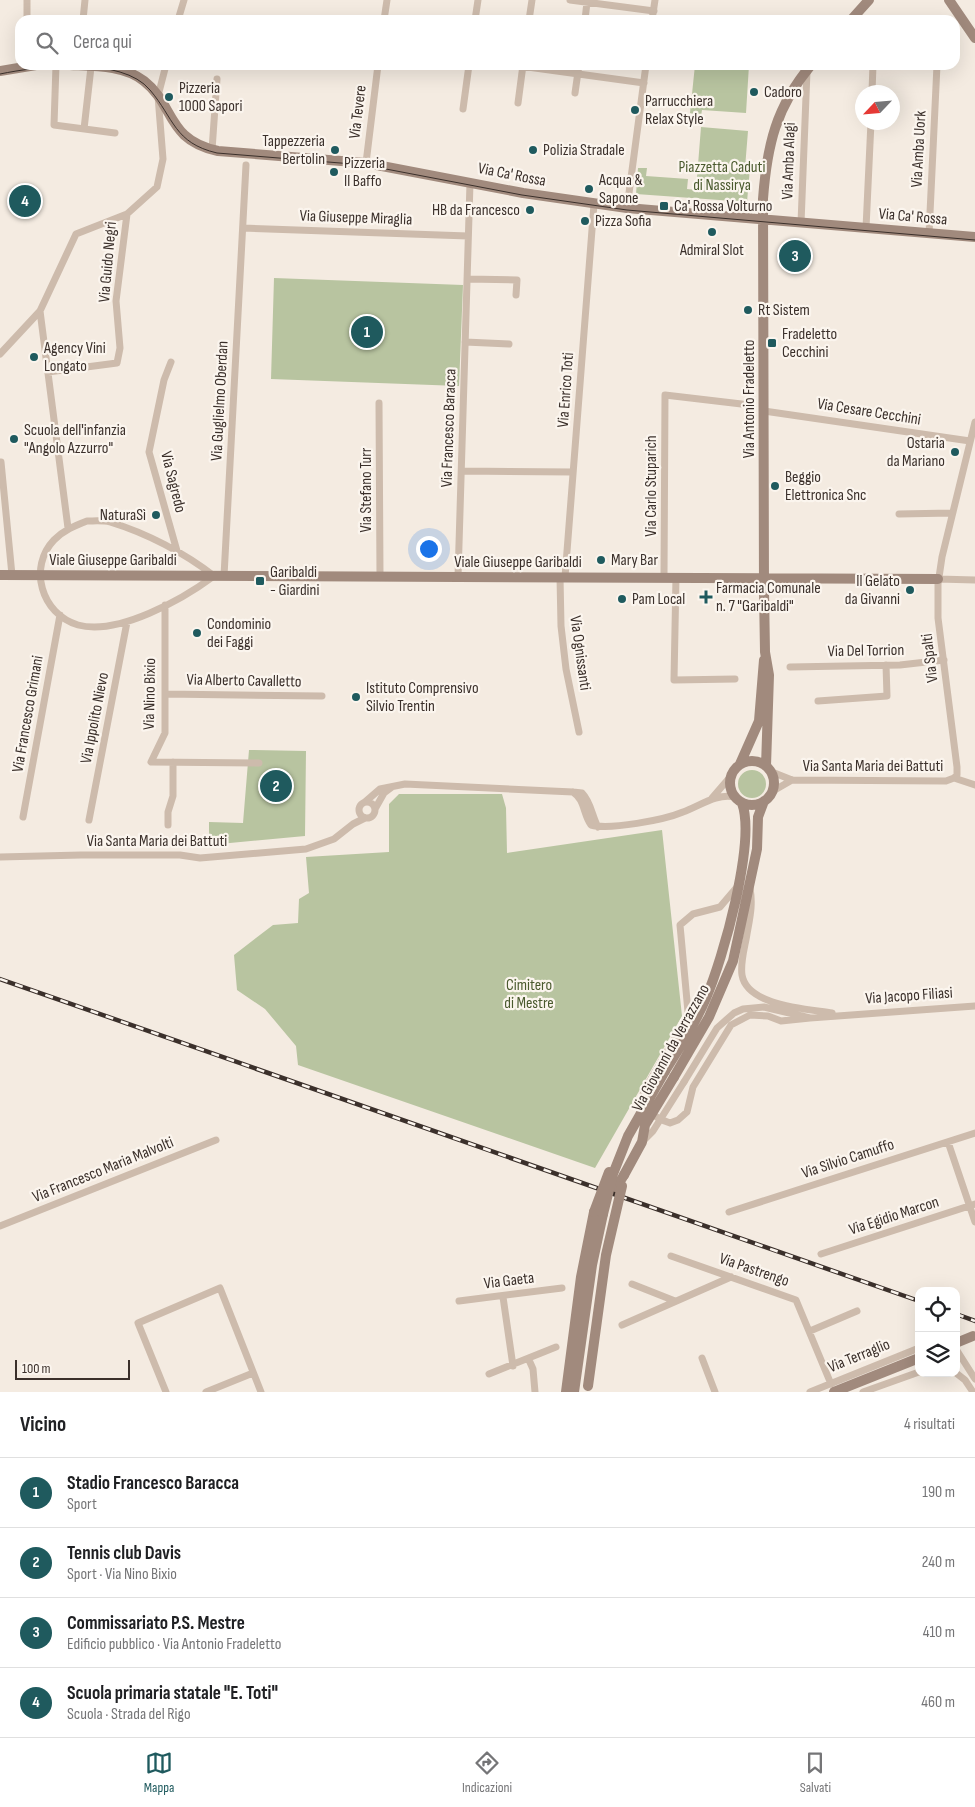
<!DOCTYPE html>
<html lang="it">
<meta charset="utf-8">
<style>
body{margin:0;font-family:"Sofia Sans Condensed",sans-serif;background:#f2f2f2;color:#202124}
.controls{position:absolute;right:15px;bottom:15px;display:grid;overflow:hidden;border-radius:10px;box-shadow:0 5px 20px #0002}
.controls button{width:45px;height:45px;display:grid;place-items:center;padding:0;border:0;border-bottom:1px solid #e0e0e0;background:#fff;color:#202124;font:25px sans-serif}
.compass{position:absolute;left:855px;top:85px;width:45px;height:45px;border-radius:50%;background:#fff;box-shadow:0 5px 20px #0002;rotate:244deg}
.scale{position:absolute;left:15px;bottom:12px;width:115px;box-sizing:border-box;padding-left:5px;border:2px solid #3b302b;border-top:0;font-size:14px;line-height:18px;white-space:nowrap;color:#3b302b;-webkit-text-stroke:4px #fbf5ee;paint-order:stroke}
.you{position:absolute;left:428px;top:548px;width:18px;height:18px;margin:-12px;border:4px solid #fff;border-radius:50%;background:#1a73e8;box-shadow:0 0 0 8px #1a73e833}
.badge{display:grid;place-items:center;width:32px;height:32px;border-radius:50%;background:#1f5a5e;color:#fff;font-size:16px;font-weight:700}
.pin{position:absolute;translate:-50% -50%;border:2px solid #fff;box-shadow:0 1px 5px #0006}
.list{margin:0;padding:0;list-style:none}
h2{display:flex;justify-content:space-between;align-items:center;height:65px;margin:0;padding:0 20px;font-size:21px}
h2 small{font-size:16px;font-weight:400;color:#757577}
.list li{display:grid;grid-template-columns:32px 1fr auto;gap:15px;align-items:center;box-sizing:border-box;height:70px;padding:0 20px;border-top:1px solid #e0e0e0}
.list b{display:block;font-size:19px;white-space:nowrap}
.list p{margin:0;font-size:16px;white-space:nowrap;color:#757577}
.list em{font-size:16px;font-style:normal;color:#757577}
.icon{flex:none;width:28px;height:28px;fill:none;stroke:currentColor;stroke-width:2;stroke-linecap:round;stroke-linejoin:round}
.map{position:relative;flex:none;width:975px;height:1392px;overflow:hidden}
.search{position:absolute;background:#fff;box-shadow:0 5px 20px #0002;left:15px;right:15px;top:15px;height:55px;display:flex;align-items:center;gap:12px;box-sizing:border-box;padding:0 18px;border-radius:15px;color:#757577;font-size:19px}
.sheet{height:345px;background:#fff}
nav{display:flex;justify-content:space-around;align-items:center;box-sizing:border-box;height:70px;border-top:1px solid #e0e0e0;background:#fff;font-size:14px;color:#757577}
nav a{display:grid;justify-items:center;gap:2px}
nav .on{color:#1f5a5e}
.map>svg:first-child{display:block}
.green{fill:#b8c4a0}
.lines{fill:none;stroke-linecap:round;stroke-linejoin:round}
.street{stroke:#cdbbac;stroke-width:7}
.secondary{stroke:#a18a7d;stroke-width:10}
.tram{stroke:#3b302b;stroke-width:1}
.rail-casing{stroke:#3b302b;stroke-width:4.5}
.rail{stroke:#fbf5ee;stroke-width:2.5;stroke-dasharray:8;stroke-linecap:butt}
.street-bridge{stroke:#cdbbac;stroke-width:7}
.secondary-bridge{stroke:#a18a7d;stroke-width:10}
.poi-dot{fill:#1f5a5e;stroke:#fbf5ee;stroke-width:2}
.labels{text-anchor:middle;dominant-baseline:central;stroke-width:4.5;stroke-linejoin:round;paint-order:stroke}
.poi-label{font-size:16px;fill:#3b302b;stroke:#fbf5ee;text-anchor:start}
.street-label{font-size:16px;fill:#3b302b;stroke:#fbf5ee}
.park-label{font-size:16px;fill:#4a5a2e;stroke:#fbf5ee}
</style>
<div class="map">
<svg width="975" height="1392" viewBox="0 0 975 1392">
<rect width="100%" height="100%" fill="#f4ebe1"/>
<path class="green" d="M 695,65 L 749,65 L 746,113 L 702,110 L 701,116 L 690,113 Z
M 701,127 L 748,131 L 745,168 L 750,168 L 747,202 L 636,194 L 638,168 L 647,168 L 646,176 L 688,179 L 687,189 L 696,190 Z
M 274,278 L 463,285 L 459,386 L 271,379 Z
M 249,750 L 306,751 L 305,836 L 209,845 L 209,822 L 243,823 Z
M738 784a14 14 0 1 1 28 0a14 14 0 1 1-28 0Z
M 399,794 L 502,794 L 506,808 L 507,853 L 662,830 L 682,1016 L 595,1168 L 298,1065 L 296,1046 L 265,1009 L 237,990 L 234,955 L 273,925 L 298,923 L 299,899 L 309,893 L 306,857 L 389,852 L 389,804 Z"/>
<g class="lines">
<path class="street" d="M 27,0 L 27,20
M 570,0 L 654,11
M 83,20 L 85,0
M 178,20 L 184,0
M 384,20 L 387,0
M 475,20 L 478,0
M 529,20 L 532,0
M 585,20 L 587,2
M 652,20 L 655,0
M 56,65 L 54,125 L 115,133
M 513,65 L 644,83
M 872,92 L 873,65
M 575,93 L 579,65
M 518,103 L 523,65
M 463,109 L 469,65
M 84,129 L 91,67
M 212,150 L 217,79
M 366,163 L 378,65
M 627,208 L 646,65
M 801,223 L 807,71
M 243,228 L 468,236
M 866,228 L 871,122
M 929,234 L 937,65
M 467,279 L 517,280 L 516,295
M 40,311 L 68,528
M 465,342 L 509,344
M 0,354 L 40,311 L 76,234 L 127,214 L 157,187 L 163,159 L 158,96 L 166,65
M 171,362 L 164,380 L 149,452 L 177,551
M 48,372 L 117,363 L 120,348 L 116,301 L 127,214
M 379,403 L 380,576
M 764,411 L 970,441
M 1,462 L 12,575
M 462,471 L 573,472
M 899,514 L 952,513
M 87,521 C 94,521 103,520 110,522 C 146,533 185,553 214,576 C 183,599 118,636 78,625 C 41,614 28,567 54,540 C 64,530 74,526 87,521 Z
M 224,576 L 246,165
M 458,577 L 470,183
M 560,577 L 561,626 L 566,669 L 579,732
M 565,577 L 594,204
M 664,577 L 665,395 L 750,405
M 676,577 L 674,680 L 735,679
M 938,579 L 975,580
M 165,605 L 165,733 L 151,762 L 259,763
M 790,667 L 900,665 L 944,660
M 165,694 L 322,696
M 818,701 L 887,696 L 886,665
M 772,772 L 792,780 L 946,781 L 954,778
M 954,778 L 957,775 L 957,767 L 938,618 L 938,584 L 942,557 L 975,422
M 954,778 L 975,785
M 773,791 L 792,780
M 573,792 C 585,800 583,814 591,825 C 610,830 664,820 683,812 C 700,806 716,793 735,797
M 712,798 L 731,776
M359 810a8 8 0 1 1 16 0a8 8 0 1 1-16 0Z
M 365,802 L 380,789 L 405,784 L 573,792 L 582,793 C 591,802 592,816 598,827
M 375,809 L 384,793 L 392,787
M 23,817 L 60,615
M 89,820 L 127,622
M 168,825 L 168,812 L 173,796 L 173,762
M 0,857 L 81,855 L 180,855 L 200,858 L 306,849 L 334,839 L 353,824 L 365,818
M 737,887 L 720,907 L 693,914 L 680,925 L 688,1012 L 686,1019 L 644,1091 C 639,1108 655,1118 670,1123 L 678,1120 L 687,1112 L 693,1087 L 731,1025 L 750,1015 L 768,1016 L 781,1021 L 810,1018
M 750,888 C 753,905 750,917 747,934 C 745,947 740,962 742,975 C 747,1006 808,1009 832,1013
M 684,1082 L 717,1028 L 734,1013 L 743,1009 L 764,1007 L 810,1018 L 975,1006
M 948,1142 L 975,1222
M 729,1212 L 975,1133
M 0,1226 L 216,1140
M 821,1254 L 975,1204
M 671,1256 L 796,1300 L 831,1384
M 632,1284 L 675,1301
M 503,1297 L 513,1366
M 459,1301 L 562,1288
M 622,1325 L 731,1277
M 810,1331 L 857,1311
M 956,1349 L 975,1379
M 702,1358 L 715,1392
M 529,1360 L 533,1369 L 535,1392
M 956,1373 L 965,1380 L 973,1392
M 489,1374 L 556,1347
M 166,1392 L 138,1323 L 220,1288 L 261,1392
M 206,1392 L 253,1373
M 810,1392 L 919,1348
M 863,1392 L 919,1372"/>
<path class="secondary" d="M 949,0 L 975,38
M 851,20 L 869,0
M 70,65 C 94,66 124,65 144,81 C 175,105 166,140 218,151 L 366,163 L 523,193 L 627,208 L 975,237
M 0,71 L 36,65
M 0,575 L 938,579
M730 783a22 22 0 1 1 44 0a22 22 0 1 1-44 0Z
M 740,764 L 759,721 L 764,660
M 766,766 L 769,675 L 765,652 L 764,591 L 763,199 C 767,145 776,107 811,65
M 665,1071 C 680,1047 695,1024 706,998 C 723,959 756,842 742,803
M 674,1077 L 709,1017 L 733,961 L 757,849 L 758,817 L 764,801
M 616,1188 L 624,1175
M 956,1343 L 973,1336
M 566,1392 L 581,1277 L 594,1212
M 574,1392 L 592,1265 L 603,1214
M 834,1392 L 919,1358"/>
<path class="tram" d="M 0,74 C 38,66 122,56 150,90 C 174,118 174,143 217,153 L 365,165 L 522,195 L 627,210 L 975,240"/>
<defs>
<path id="rail" d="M 0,979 L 919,1301
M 956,1314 L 975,1321"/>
</defs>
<use href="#rail" class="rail-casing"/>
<use href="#rail" class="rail"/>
<path class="street-bridge" d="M 642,1142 L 653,1131 L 684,1082"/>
<path class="secondary-bridge" d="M 624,1175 L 642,1142 L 645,1125 L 674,1077
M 594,1212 L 609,1172
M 603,1214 L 613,1174 L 628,1136 L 665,1071
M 588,1386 L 606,1255 L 622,1186"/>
</g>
<g class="poi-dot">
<circle cx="754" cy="92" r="5"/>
<circle cx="169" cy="97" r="5"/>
<circle cx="635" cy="110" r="5"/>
<circle cx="335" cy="150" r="5"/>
<circle cx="533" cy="150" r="5"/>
<circle cx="334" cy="172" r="5"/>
<circle cx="589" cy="189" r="5"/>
<rect x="659" y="201" width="10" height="10" rx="2.5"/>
<circle cx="530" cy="210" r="5"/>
<circle cx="585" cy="221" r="5"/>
<circle cx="712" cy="232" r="5"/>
<circle cx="748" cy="310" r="5"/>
<rect x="767" y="338" width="10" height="10" rx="2.5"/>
<circle cx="34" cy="357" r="5"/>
<circle cx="14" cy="439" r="5"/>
<circle cx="955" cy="452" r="5"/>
<circle cx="775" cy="486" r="5"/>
<circle cx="156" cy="515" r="5"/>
<circle cx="601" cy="560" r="5"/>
<rect x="255" y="576" width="10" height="10" rx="2.5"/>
<circle cx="910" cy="590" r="5"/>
<path d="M703.5 589.5h5v5h5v5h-5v5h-5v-5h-5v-5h5z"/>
<circle cx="622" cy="599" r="5"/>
<circle cx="197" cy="633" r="5"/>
<circle cx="356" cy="697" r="5"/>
</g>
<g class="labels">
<g class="poi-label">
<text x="179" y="88">Pizzeria<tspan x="179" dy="18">1000 Sapori</tspan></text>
<text x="764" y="92">Cadoro</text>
<text x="645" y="101">Parrucchiera<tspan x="645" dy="18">Relax Style</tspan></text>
<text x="325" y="141" text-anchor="end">Tappezzeria<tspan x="325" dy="18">Bertolin</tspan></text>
<text x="543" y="150">Polizia Stradale</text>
<text x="344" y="163">Pizzeria<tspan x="344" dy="18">Il Baffo</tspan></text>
<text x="599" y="180">Acqua &amp;<tspan x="599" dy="18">Sapone</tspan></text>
<text x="674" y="206">Ca' Rossa Volturno</text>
<text x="520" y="210" text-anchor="end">HB da Francesco</text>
<text x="595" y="221">Pizza Sofia</text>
<text x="712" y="250" text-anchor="middle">Admiral Slot</text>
<text x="758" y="310">Rt Sistem</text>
<text x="782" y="334">Fradeletto<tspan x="782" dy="18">Cecchini</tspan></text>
<text x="44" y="348">Agency Vini<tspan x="44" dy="18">Longato</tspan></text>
<text x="24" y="430">Scuola dell'infanzia<tspan x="24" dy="18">"Angolo Azzurro"</tspan></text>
<text x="945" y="443" text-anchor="end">Ostaria<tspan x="945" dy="18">da Mariano</tspan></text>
<text x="785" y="477">Beggio<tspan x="785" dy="18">Elettronica Snc</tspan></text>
<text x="146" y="515" text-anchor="end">NaturaSì</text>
<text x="611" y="560">Mary Bar</text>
<text x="270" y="572">Garibaldi<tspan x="270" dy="18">- Giardini</tspan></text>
<text x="900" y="581" text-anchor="end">Il Gelato<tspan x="900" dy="18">da Givanni</tspan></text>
<text x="716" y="588">Farmacia Comunale<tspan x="716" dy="18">n. 7 "Garibaldi"</tspan></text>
<text x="632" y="599">Pam Local</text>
<text x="207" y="624">Condominio<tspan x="207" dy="18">dei Faggi</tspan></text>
<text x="366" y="688">Istituto Comprensivo<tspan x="366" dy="18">Silvio Trentin</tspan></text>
</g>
<g class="street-label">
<text transform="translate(358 112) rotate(-83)">Via Tevere</text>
<text transform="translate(919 149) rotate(-87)">Via Amba Uork</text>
<text transform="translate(789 161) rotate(-88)">Via Amba Alagi</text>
<text transform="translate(512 175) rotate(11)">Via Ca' Rossa</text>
<text transform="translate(913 217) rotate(5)">Via Ca' Rossa</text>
<text transform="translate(356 218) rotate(2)">Via Giuseppe Miraglia</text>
<text transform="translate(108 262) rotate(-85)">Via Guido Negri</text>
<text transform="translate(566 390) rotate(-86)">Via Enrico Toti</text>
<text transform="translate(749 399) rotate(-90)">Via Antonio Fradeletto</text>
<text transform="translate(220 401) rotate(-87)">Via Guglielmo Oberdan</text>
<text transform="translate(869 412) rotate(9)">Via Cesare Cecchini</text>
<text transform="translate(449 428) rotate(-88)">Via Francesco Baracca</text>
<text transform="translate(173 482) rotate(76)">Via Sagredo</text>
<text transform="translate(651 486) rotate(-90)">Via Carlo Stuparich</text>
<text transform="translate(366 490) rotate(-90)">Via Stefano Turr</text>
<text x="113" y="560">Viale Giuseppe Garibaldi</text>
<text x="518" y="562">Viale Giuseppe Garibaldi</text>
<text transform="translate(866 651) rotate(-1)">Via Del Torrion</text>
<text transform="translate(580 653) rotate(82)">Via Ognissanti</text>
<text transform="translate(930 658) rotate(-97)">Via Spalti</text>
<text transform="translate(244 681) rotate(1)">Via Alberto Cavalletto</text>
<text transform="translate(150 694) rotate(-89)">Via Nino Bixio</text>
<text transform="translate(28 714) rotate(-80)">Via Francesco Grimani</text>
<text transform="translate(95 718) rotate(-79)">Via Ippolito Nievo</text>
<text x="873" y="766">Via Santa Maria dei Battuti</text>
<text x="157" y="841">Via Santa Maria dei Battuti</text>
<text transform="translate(909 996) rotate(-4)">Via Jacopo Filiasi</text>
<text transform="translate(671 1048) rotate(-61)">Via Giovanni da Verrazzano</text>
<text transform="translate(848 1159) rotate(-18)">Via Silvio Camuffo</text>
<text transform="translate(103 1170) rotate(-22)">Via Francesco Maria Malvolti</text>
<text transform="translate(894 1216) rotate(-18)">Via Egidio Marcon</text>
<text transform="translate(754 1270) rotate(19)">Via Pastrengo</text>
<text transform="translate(509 1281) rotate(-7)">Via Gaeta</text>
<text transform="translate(859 1356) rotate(-22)">Via Terraglio</text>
</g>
<g class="park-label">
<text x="722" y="167">Piazzetta Caduti<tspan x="722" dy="18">di Nassirya</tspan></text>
<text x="529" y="985">Cimitero<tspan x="529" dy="18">di Mestre</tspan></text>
</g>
</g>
</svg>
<div class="controls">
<button><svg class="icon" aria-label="locate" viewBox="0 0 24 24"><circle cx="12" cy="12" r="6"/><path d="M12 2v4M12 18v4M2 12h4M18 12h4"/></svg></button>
<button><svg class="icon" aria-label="layers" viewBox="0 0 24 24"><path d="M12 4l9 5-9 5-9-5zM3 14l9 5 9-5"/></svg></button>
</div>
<svg class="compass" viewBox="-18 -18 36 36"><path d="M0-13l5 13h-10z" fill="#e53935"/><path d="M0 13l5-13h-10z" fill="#757577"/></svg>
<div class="scale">100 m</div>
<div class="you"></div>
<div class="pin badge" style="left:367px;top:332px">1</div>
<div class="pin badge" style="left:276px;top:786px">2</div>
<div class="pin badge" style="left:795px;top:256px">3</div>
<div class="pin badge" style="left:25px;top:201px">4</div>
<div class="search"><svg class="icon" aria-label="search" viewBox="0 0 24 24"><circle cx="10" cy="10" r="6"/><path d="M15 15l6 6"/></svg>Cerca qui</div>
</div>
<section class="sheet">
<h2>Vicino<small>4 risultati</small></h2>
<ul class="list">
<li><span class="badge">1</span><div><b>Stadio Francesco Baracca</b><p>Sport</p></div><em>190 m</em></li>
<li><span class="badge">2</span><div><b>Tennis club Davis</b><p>Sport · Via Nino Bixio</p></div><em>240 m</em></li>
<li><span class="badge">3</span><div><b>Commissariato P.S. Mestre</b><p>Edificio pubblico · Via Antonio Fradeletto</p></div><em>410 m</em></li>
<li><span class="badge">4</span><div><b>Scuola primaria statale &quot;E. Toti&quot;</b><p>Scuola · Strada del Rigo</p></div><em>460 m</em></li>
</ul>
</section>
<nav>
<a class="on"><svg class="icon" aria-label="map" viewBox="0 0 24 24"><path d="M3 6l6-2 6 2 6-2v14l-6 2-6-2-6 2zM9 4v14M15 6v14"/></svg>Mappa</a>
<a><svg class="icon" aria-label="directions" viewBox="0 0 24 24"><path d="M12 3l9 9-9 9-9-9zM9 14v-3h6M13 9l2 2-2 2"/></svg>Indicazioni</a>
<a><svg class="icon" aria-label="saved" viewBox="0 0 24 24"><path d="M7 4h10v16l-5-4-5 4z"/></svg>Salvati</a>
</nav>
